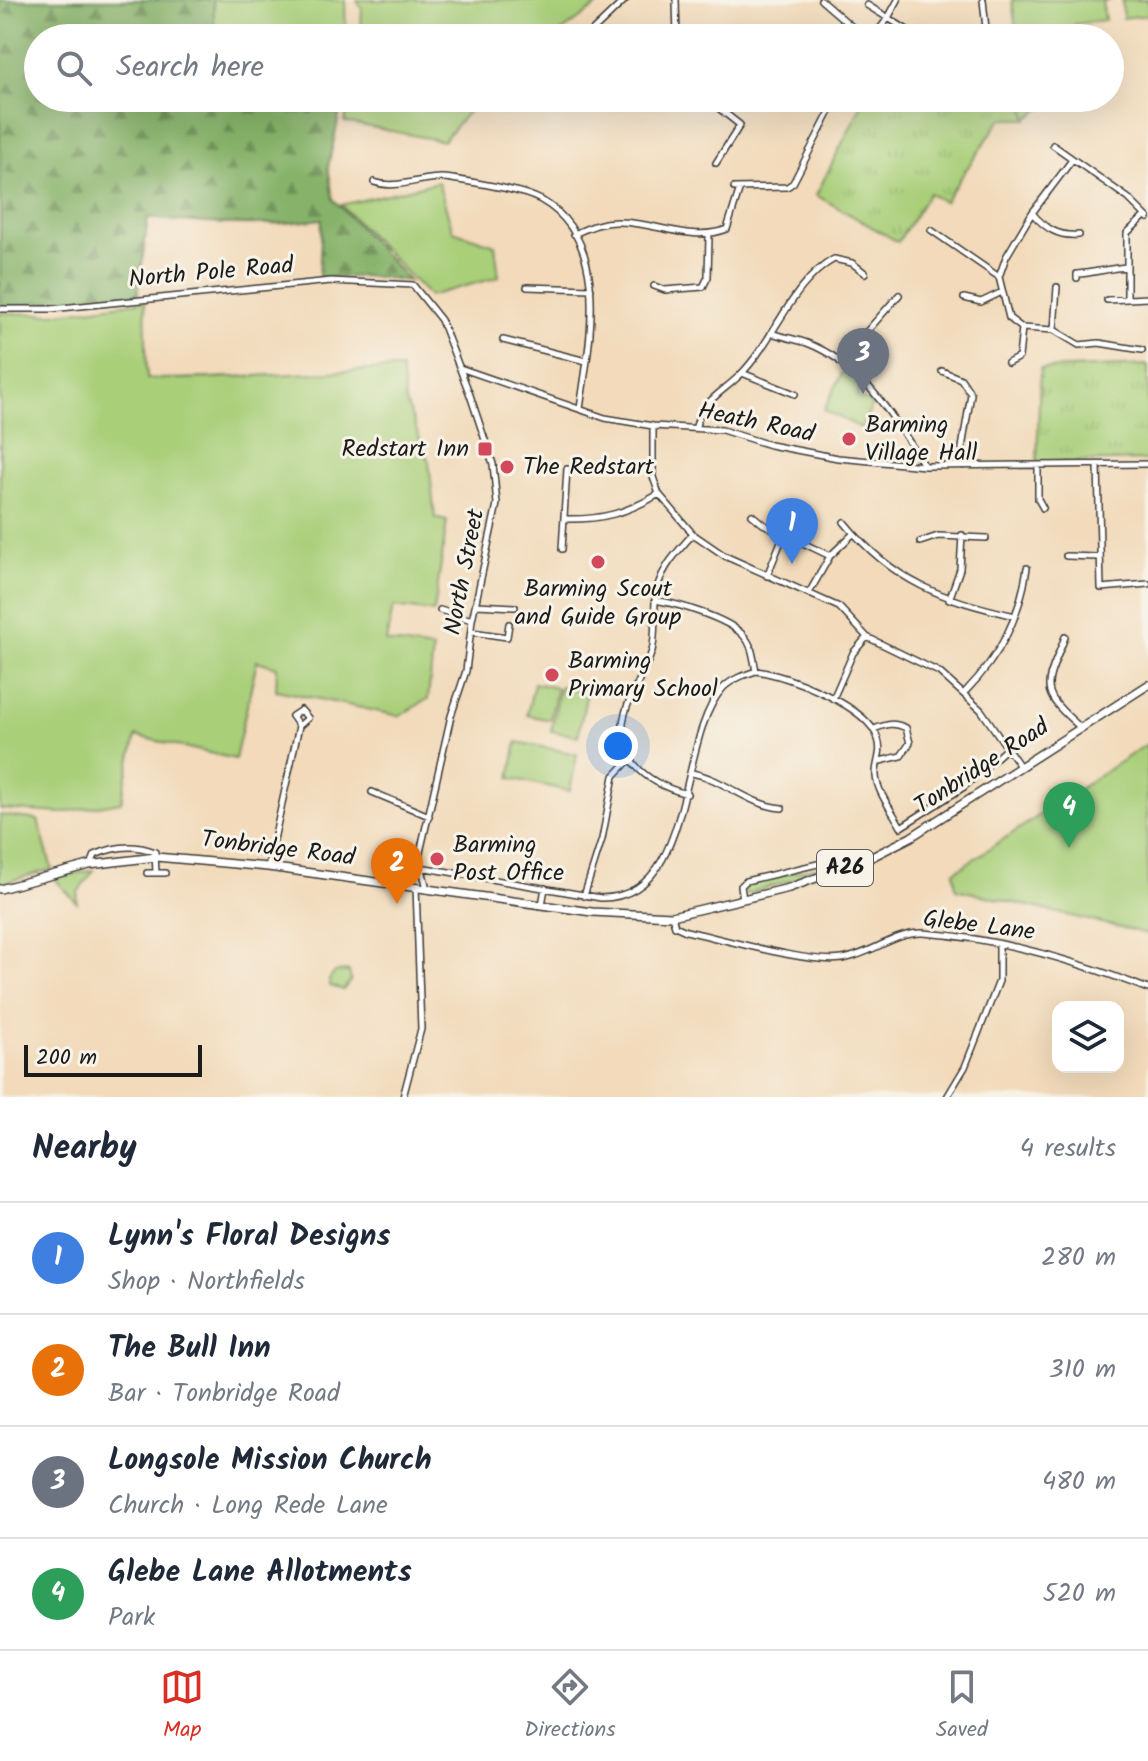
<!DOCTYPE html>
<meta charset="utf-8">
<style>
body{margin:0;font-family:Kalam,sans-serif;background:#f2f2f3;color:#1f2937}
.controls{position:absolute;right:24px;bottom:24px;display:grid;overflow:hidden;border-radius:16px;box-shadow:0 8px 32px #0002}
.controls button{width:72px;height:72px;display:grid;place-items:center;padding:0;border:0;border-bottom:2px solid #e0e1e3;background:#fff;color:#1f2937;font:40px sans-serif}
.scale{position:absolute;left:24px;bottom:20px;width:178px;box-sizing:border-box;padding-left:8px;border:4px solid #1c1c1c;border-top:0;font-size:22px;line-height:28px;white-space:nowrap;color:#1c1c1c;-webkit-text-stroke:6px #f7f3e8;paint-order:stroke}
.you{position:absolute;left:618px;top:746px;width:28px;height:28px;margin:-20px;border:6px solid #fff;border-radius:50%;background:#1a73e8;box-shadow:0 0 0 12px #1a73e833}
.badge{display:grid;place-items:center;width:52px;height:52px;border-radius:50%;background:#d93025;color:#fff;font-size:26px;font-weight:700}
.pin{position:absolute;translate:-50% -66px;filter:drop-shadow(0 2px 4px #0008)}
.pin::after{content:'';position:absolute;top:42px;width:28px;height:24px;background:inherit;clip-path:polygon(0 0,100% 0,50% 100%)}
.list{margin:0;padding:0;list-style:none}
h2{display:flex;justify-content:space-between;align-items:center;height:104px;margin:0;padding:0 32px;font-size:34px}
h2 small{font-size:26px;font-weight:400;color:#747a83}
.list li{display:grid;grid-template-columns:52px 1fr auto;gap:24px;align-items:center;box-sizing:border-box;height:112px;padding:0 32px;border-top:2px solid #e0e1e3}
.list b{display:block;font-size:30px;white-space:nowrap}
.list p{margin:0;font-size:26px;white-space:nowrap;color:#747a83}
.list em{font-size:26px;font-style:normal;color:#747a83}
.icon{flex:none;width:44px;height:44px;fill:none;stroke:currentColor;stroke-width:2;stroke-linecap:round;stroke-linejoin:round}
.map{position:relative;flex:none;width:1148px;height:1097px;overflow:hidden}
.search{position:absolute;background:#fff;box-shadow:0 8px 32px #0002;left:24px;right:24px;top:24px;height:88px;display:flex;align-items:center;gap:20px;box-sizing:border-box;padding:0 28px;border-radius:44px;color:#747a83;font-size:30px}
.sheet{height:552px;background:#fff}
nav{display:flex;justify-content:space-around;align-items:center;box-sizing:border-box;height:112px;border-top:2px solid #e0e1e3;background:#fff;font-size:22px;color:#747a83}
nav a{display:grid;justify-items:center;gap:4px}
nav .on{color:#d93025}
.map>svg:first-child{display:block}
.green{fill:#a9cf79;stroke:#62764a;stroke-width:2}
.forest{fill:url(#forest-firs);stroke:#516742;stroke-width:2}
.park{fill:url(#park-tufts);stroke:#62764a;stroke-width:2}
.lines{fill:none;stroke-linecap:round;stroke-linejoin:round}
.minor-casing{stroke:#3c3834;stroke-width:8}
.primary-casing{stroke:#3c3834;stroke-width:10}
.minor{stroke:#fff;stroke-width:5}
.primary{stroke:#fff;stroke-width:7}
.poi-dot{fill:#d1495b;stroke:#f7f3e8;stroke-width:3}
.labels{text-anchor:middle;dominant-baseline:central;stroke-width:6;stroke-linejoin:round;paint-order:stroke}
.shield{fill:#f7f3e8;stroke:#5e5c59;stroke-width:2}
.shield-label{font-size:22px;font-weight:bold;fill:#1c1c1c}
.street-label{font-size:24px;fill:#1c1c1c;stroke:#f7f3e8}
.poi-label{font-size:24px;fill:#1c1c1c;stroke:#f7f3e8;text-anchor:start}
</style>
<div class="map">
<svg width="1148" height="1097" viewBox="0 0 1148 1097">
<defs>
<pattern id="forest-firs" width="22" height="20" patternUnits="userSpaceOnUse" patternTransform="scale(2)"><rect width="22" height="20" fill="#86b269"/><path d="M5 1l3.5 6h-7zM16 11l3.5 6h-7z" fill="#6d9056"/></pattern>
<pattern id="park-tufts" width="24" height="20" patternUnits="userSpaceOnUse" patternTransform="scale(2)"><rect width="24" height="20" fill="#a9cf79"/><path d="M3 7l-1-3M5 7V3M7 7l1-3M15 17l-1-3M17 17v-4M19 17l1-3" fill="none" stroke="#91b168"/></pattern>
</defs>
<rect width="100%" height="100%" fill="#f7f3e8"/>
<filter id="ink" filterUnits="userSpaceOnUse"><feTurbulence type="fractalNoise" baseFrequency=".0125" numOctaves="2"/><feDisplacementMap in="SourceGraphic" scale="16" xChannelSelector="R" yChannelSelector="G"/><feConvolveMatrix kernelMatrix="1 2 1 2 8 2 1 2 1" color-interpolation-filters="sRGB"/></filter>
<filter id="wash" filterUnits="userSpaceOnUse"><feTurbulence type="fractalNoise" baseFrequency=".006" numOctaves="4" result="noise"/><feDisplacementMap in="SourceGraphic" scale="32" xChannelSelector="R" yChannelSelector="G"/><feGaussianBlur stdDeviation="1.8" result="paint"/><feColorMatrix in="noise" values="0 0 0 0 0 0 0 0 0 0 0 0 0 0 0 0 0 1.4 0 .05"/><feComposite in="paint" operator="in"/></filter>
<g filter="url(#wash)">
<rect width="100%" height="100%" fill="#f2daba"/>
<path class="green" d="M 213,0 L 345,0 L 346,38 L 215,38 Z
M 357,0 L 605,0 L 553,38 L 360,38 L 362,9 Z
M 1012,0 L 1111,0 L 1102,2 L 1105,20 L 1075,24 L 1076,38 L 1017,38 Z
M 1122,0 L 1148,0 L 1148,15 L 1123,18 Z
M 278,98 L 327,98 L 310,114 Z
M 352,98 L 480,98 L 443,141 L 344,122 Z
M 1024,98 L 1056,98 L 1027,119 Z
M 438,182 L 453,231 L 495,245 L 499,277 L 429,296 L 341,205 Z
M 145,301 L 147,379 C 232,380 316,371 401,369 L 405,400 L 429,462 L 435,518 L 447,521 L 434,612 L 393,607 L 386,642 L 433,649 L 428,699 L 399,716 L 276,690 L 277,667 L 257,661 L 235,759 L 136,736 L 121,802 L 60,813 L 0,809 L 0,313 L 52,314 Z
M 845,367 L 862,384 L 857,396 L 873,404 L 861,428 L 824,410 Z
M 534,683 L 557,688 L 550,720 L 527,715 Z
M 560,686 L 587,692 L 578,736 L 551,731 Z
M 517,742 L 577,754 L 570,791 L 510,778 Z
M 1147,744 L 1148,934 L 956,889 L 954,872 Z
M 0,815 L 38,820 L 52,869 L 0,884 Z
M 823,865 L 827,869 L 747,894 L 743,889 L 749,883 Z
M 94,870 L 78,892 L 77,903 L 54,878 Z"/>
<path class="forest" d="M 0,0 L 213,0 L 215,38 L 38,38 L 38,98 L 278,98 L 310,113 L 327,98 L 343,98 L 328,167 L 333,199 L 409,281 L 370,276 L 319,278 L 322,219 C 262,228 208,224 148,218 L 138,294 L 0,306 Z"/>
<path class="park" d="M 865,98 L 1024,98 L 1027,119 L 1001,119 L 944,202 L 929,193 L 898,242 L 816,195 Z
M 1148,365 L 1148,460 L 1037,463 L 1040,369 Z
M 349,971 L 351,980 L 343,990 L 330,986 L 329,980 L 335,972 Z"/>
</g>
<g filter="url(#ink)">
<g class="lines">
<defs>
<path id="minor" d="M 676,0 L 677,38
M 821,0 L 865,38
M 898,0 L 888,18 L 920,38
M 983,0 L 987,38
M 867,5 L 888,18 L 873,38
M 585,38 L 625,0
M 804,38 L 806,31
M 1002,38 L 1013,37
M 706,98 L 740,125 L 716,163
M 1053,145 L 1128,198 L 1148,218
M 1072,160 L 1032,213 L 1006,257 L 999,277 L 1009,318 L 1022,328 L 1054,330 L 1079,345 L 1099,343 L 1142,350
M 374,182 C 399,191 425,174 452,179 C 476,183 520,189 541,200 C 613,241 589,343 580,409
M 734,188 L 787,187 L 793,183 L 837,98
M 1032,213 C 1045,228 1058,237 1079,235
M 931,230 L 999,277
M 574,234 C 588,228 600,222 616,222 C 653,221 691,243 727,229 L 740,188
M 1077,278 L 1077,274 C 1095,273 1109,268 1127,267
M 654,286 L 665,290 L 703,287 L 708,277 L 709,236
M 527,287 L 591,289
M 964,298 L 981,302 L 1002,292
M 1127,299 L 1127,233 L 1145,216
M 1107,300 L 1148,298
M 0,309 L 51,309 L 331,281 L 413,285 L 441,320 L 470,395 L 493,464 L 497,504 L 472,620 L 466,671 L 451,716 L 419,857 L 427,889
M 1054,330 L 1057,287
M 771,333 C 783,337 795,339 807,343 C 864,365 893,417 924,465
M 503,340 L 586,361
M 840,362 L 899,295
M 1008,363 L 1019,357 L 1022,328
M 460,368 L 605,418 L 653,426 L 722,430 L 770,445 L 838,458 L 925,466 L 1148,464
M 942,371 L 961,379 L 971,394 L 962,448 L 963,466
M 742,373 L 795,394
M 653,426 L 653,477 L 659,494 L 693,534 L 725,556 L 839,607 L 867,637 L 939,672 L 981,710 L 1019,765
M 696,426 C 702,401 723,392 740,375 C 775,340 791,283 834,259 L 852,263 L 865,273
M 1098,465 L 1101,588 L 1148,584
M 1038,468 L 1038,499 L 1043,508
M 752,515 L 763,524 L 830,556
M 564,519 C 602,520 627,513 659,494
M 844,522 C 894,583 942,599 1015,616
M 920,542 L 938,536 L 986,538
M 562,549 L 567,469
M 1066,556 L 1097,557
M 767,576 L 784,534
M 809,593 L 830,556 L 853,534
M 655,600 C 678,604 727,618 743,635 C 753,645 753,658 756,671
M 949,600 L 960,569 L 962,535
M 477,605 L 515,607
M 440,610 L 472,620
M 472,632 L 507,637 L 509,624
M 1065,637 C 1046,687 1036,689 1081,728
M 965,692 C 1000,656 1020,618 1027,568
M 833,699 L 853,653 L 867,637
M 874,729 C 887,724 893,722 906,728 L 910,743 L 901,756 L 880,761
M 692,773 C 725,779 747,805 782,808
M 372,792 L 429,816
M 687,794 C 645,783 610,756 627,707 C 634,688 646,670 652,651 C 656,635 654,618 655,602 C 656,574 675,554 693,534
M 91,865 L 95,855 C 115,846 135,844 155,852 L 156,873
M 268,867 L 299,726 L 308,718 L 301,710 L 292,716 L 299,726
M 420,867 L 601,898 C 697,898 676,739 723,688 C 732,679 744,675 756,671 C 788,675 868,706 878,739 C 883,753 875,763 876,776 C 877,792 893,812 901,827 L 964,787 L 1007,748
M 147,873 L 165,873
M 405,886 L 419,867
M 584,896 L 602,839 L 614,776 L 631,758
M 743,899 L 741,886 L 746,881 L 826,862 L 832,873
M 542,905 L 545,888
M 672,916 L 675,926 L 686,931 C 724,939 808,964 842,959 C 870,955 895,932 923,933 C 1000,938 1077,961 1148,989
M 403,1097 L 421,1029 L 416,887
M 947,1097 L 965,1067 L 999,981 L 999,946"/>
<path id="primary" d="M 0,889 L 89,865 L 156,857 L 268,867 L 592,912 L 672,916 L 789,888 L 870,858 L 911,837 L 1148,685"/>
</defs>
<use href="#minor" class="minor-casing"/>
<use href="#primary" class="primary-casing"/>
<use href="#minor" class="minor"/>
<use href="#primary" class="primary"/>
</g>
</g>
<g class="poi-dot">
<circle cx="849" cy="439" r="8"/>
<rect x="477" y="441" width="16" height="16" rx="4"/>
<circle cx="507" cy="467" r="8"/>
<circle cx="598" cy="562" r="8"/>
<circle cx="552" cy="675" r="8"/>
<circle cx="437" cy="859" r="8"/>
</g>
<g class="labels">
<rect class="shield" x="817" y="850" width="56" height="36" rx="6"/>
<g class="shield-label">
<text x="845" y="868">A26</text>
</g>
<g class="street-label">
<text transform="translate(211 273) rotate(-5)">North Pole Road</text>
<text transform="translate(756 423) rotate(12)">Heath Road</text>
<text transform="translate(465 572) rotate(-79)">North Street</text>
<text transform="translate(982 767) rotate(-33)">Tonbridge Road</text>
<text transform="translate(278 849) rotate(7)">Tonbridge Road</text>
<text transform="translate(979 926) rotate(7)">Glebe Lane</text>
</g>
<g class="poi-label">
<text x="865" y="425">Barming<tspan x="865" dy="28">Village Hall</tspan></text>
<text x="469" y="449" text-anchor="end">Redstart Inn</text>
<text x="523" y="467">The Redstart</text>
<text x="598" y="589" text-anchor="middle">Barming Scout<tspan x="598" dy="28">and Guide Group</tspan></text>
<text x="568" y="661">Barming<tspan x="568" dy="28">Primary School</tspan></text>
<text x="453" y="845">Barming<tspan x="453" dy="28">Post Office</tspan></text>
</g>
</g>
</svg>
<div class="controls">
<button><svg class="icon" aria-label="layers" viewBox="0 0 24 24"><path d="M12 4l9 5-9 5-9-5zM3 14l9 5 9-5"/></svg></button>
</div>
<div class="scale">200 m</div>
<div class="you"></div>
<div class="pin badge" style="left:792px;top:564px;background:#3f7fe0">1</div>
<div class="pin badge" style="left:397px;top:904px;background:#e8710a">2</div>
<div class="pin badge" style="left:863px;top:394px;background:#6b7280">3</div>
<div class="pin badge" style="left:1069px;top:848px;background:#2e9e5b">4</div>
<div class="search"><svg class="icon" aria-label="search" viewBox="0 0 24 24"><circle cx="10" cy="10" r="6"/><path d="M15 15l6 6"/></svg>Search here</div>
</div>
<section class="sheet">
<h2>Nearby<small>4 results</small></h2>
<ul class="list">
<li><span class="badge" style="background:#3f7fe0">1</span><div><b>Lynn's Floral Designs</b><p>Shop · Northfields</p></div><em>280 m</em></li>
<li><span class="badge" style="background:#e8710a">2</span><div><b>The Bull Inn</b><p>Bar · Tonbridge Road</p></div><em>310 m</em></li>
<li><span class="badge" style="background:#6b7280">3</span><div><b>Longsole Mission Church</b><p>Church · Long Rede Lane</p></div><em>480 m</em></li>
<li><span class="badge" style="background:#2e9e5b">4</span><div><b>Glebe Lane Allotments</b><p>Park</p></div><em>520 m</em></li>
</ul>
</section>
<nav>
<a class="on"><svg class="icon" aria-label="map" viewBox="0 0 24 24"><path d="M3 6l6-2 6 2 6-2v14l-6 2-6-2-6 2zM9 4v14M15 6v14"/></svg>Map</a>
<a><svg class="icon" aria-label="directions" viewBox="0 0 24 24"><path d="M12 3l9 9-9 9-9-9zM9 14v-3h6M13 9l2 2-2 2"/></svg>Directions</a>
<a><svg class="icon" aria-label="saved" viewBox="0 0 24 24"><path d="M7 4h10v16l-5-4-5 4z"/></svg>Saved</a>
</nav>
